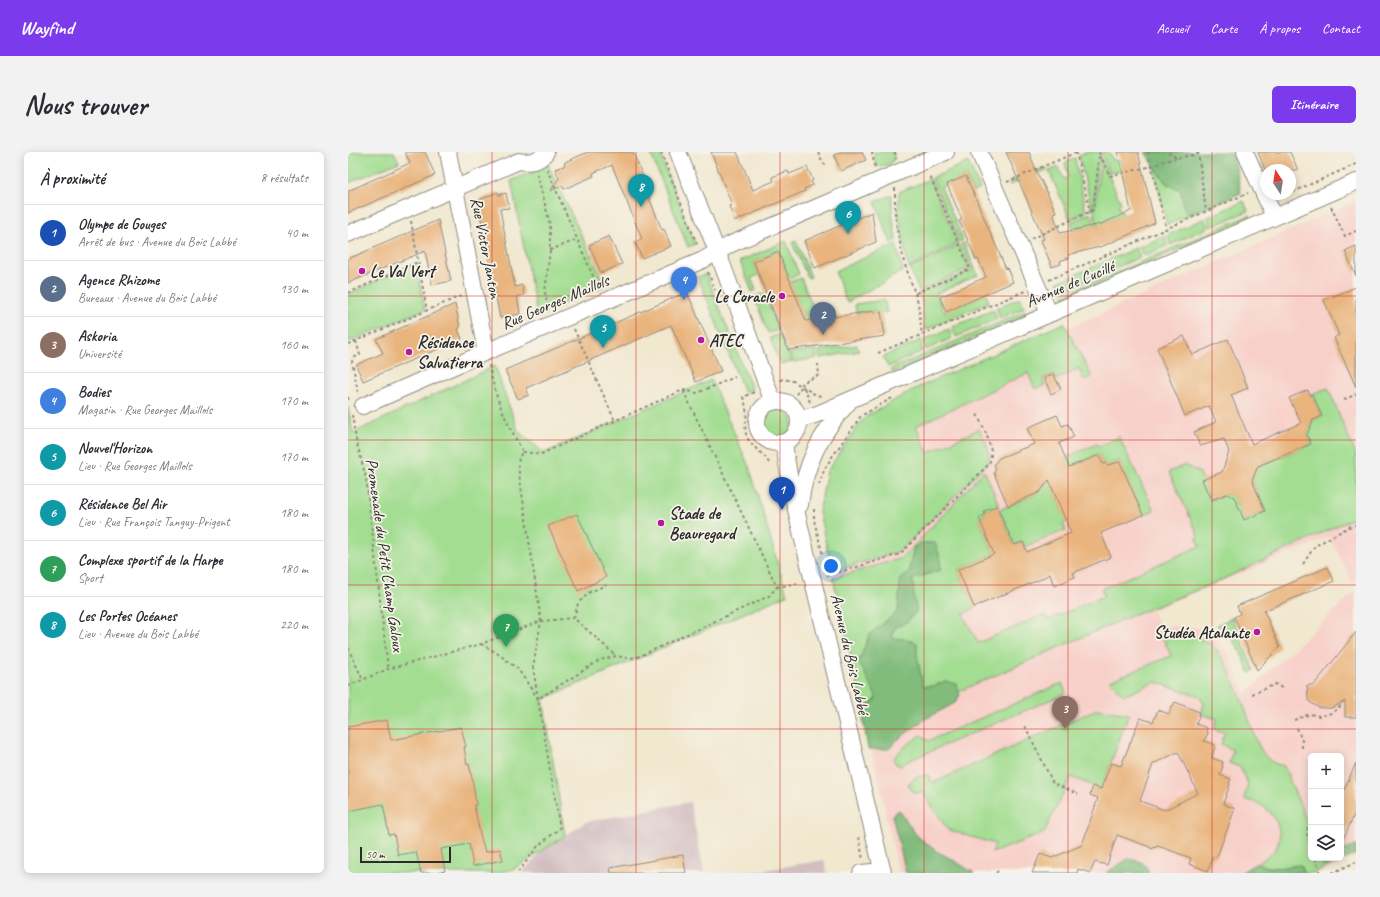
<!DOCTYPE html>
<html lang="fr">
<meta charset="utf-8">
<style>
body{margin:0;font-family:Caveat,sans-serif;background:#f2f2f3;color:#2b2b33}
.controls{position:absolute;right:12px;bottom:12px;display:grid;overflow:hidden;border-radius:6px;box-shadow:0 2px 10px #0003}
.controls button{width:36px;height:36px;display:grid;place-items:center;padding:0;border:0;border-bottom:1px solid #e1e1e2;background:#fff;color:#2b2b33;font:20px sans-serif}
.compass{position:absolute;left:912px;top:12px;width:36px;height:36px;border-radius:50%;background:#fff;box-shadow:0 2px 10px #0003;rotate:348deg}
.scale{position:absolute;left:12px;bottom:10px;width:91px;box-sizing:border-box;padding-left:4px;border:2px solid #2b2b2b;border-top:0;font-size:11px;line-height:14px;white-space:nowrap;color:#2b2b2b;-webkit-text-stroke:3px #f7f3e8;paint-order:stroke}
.you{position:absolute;left:483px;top:414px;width:14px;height:14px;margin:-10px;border:3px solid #fff;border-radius:50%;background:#1a73e8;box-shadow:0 0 0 6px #1a73e833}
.badge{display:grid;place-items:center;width:26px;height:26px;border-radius:50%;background:#7c3aed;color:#fff;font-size:13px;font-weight:700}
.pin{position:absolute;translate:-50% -33px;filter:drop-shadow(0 1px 2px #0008)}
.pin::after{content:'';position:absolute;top:21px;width:14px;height:12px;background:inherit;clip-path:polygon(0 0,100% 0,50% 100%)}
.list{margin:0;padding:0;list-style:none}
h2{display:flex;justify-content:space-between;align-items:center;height:52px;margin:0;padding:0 16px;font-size:17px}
h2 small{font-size:13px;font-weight:400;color:#7c7c81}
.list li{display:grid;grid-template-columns:26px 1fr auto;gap:12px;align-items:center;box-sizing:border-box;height:56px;padding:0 16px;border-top:1px solid #e1e1e2}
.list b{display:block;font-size:15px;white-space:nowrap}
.list p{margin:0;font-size:13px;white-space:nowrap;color:#7c7c81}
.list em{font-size:13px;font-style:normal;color:#7c7c81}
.icon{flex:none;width:22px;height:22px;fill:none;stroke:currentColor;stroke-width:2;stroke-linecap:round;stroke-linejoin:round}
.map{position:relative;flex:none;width:1008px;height:721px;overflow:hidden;border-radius:6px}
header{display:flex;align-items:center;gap:24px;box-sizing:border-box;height:56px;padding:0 20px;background:#7c3aed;color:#fff}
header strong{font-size:19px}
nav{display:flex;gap:22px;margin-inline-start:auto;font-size:14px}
.intro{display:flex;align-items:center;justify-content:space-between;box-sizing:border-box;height:96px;padding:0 24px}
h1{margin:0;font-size:28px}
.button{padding:10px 18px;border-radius:6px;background:#7c3aed;color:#fff;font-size:14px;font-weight:700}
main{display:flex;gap:24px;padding:0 24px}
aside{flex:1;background:#fff;border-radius:6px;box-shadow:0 2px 10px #0003}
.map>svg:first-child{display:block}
.built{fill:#f7d0c9;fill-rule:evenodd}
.industrial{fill:#d2bec1}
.green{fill:#a2dd91;stroke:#66845e}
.forest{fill:#81bc7b;stroke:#567453}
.building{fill:#e9b47d;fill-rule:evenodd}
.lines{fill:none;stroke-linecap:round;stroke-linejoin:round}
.minor-casing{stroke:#8e8a7e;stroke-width:18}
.path{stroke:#8e8a7e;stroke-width:2;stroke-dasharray:3 3;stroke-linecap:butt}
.minor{stroke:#fff;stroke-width:16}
.grid{fill:none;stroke:#d62828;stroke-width:1;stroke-opacity:0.55}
.poi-dot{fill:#b5179e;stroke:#f7f3e8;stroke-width:1.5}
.labels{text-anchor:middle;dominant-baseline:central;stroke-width:3.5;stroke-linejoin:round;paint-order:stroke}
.street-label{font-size:17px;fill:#2b2b2b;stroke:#f7f3e8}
.poi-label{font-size:17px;font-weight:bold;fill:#2b2b2b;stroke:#f7f3e8;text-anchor:start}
</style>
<header>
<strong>Wayfind</strong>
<nav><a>Accueil</a><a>Carte</a><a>À propos</a><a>Contact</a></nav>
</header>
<div class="intro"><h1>Nous trouver</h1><a class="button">Itinéraire</a></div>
<main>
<aside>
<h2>À proximité<small>8 résultats</small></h2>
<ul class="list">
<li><span class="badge" style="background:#1a4fb4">1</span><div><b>Olympe de Gouges</b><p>Arrêt de bus · Avenue du Bois Labbé</p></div><em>40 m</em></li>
<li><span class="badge" style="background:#5c6f8a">2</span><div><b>Agence Rhizome</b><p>Bureaux · Avenue du Bois Labbé</p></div><em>130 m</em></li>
<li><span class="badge" style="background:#8d6e63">3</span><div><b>Askoria</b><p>Université</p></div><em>160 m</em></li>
<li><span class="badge" style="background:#3f7fe0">4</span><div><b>Bodies</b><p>Magasin · Rue Georges Maillols</p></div><em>170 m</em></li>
<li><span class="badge" style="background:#0f9aa8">5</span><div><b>Nouvel'Horizon</b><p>Lieu · Rue Georges Maillols</p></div><em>170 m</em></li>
<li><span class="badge" style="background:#0f9aa8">6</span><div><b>Résidence Bel Air</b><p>Lieu · Rue François Tanguy-Prigent</p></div><em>180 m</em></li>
<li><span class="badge" style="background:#2e9e5b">7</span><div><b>Complexe sportif de la Harpe</b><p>Sport</p></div><em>180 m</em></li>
<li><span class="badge" style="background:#0f9aa8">8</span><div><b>Les Portes Océanes</b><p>Lieu · Avenue du Bois Labbé</p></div><em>220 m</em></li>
</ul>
</aside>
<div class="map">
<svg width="1008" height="721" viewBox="0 0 1008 721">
<rect width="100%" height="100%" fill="#f7f3e8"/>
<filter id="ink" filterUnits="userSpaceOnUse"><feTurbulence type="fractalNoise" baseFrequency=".025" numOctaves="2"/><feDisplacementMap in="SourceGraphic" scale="8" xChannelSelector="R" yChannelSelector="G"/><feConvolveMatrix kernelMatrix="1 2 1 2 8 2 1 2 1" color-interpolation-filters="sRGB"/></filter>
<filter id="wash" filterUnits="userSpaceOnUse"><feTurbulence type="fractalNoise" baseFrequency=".012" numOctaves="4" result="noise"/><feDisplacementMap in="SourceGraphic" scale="16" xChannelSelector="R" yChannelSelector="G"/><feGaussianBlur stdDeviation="0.9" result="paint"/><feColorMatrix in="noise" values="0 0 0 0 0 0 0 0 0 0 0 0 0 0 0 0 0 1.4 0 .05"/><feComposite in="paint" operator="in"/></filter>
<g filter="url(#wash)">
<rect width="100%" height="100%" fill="#f1e8d0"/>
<path class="built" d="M 1008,49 L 1008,436 L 981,385 L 804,458 L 813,475 L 826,474 L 838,474 L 852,477 L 869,489 L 876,496 L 882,506 L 898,541 L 1008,439 L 1008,704 L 972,721 L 551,721 L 471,360 L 479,319 L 521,264 ZM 963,604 L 993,604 L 993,706 L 963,706 Z"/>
<path class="industrial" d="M 342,650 L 356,721 L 174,721 L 196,696 L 195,691 L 217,684 L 238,670 Z
M 476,708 L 479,721 L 399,721 Z"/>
<path class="green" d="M 0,0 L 46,0 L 51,10 L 0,31 Z
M 302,0 L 311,0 L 347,92 L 340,95 Z
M 526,0 L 545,0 L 546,7 L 542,12 L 528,15 Z
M 739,0 L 750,0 L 752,5 L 750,6 L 745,57 L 744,58 L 731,4 Z
M 753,0 L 761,0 L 765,8 L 769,9 L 780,7 L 782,17 L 762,21 Z
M 727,6 L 738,60 L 722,67 L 701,19 L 710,15 L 716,27 L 720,25 L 717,11 Z
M 753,6 L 773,51 L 770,53 L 775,63 L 755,71 L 751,75 L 746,63 Z
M 620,10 L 632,37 L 625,40 L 618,24 L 593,35 L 615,88 L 612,90 L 584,26 Z
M 200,13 L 257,133 L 189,163 L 163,29 Z
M 698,15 L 699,18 L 662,33 L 661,30 Z
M 806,15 L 818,31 L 832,38 L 834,43 L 835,54 L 841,63 L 819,73 Z
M 582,27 L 610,91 L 561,116 L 559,109 L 550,59 L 551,40 Z
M 544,43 L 544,60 L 548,89 L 543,91 L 527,50 Z
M 896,49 L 900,59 L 862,75 L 860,65 Z
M 742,61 L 749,76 L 745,74 L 725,78 L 723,70 Z
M 902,63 L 903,66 L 716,147 L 716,143 Z
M 857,66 L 859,76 L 822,93 L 820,83 Z
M 817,84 L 819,94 L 795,104 L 791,95 Z
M 438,89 L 451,122 L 441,127 L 430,99 L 406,110 L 411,123 L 403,126 L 408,138 L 404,140 L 392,109 Z
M 448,89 L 463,125 L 460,126 L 444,91 Z
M 616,91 L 630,123 L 588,142 L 596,160 L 638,142 L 641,150 L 577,178 L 574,150 L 571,141 L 624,118 L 613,92 Z
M 548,92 L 555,119 L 500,150 L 498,149 L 487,119 Z
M 611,93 L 621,116 L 571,139 L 562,117 Z
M 788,96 L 792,105 L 713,140 L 710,130 Z
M 68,111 L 77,157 L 0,190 L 0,142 Z
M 358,122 L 404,237 L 396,240 L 350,125 Z
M 453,126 L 468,162 L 457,167 L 442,130 Z
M 416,141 L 431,178 L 420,181 L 406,145 Z
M 672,146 L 676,156 L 652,166 L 648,156 Z
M 536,148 L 539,160 L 526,161 L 526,159 L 508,161 L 507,152 Z
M 645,158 L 649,167 L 608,185 L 604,175 Z
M 678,159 L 679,163 L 545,221 L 543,217 Z
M 716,171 L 744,225 L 736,228 L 731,216 L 708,228 L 705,222 L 695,226 L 697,233 L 687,237 L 680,221 L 568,274 L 580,301 L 631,277 C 636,287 645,301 639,312 L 552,399 L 484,420 L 471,360 L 479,319 L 512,271 L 519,264 L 564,238 Z
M 601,177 L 604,186 L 578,198 L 576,188 Z
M 432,182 L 444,210 L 433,212 L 431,210 L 422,186 Z
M 573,188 L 574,199 L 540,215 L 535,205 Z
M 509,193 L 511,199 L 472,206 L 471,199 Z
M 468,197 L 469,206 L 446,210 L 442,201 Z
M 147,214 L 170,279 L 196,301 L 363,228 L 402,317 L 439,443 L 195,547 L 217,684 L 166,717 L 148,721 L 0,721 L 0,255 L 5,281 Z
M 980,236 L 1008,303 L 1008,365 L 869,430 L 771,469 L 580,553 L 516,561 L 485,426 L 551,407 L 559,401 L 635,320 L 637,320 L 651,353 L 636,359 L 637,363 L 631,366 L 646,402 L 610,418 L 627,456 L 615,462 L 630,491 L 697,462 L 700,468 L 756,444 L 753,437 L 852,394 L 849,387 L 850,383 L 821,320 L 837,313 L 852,321 L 863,348 L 879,342 L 886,345 L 896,368 L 917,359 L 904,328 L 910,314 L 963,292 L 959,283 L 965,268 L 974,264 L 964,242 Z
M415 272a15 15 0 1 1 30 0a15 15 0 1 1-30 0Z
M 771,285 L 806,358 L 795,363 L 771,309 L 759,314 L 755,312 L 751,303 L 721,315 L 717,306 L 749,292 L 751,294 Z
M 708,315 L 705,337 L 719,370 L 715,372 L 718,378 L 677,395 L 675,390 L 666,393 L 651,358 L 692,340 Z
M 884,466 L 906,518 L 902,521 C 894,503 887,485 869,473 Z
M 826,480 C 839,482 854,485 864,493 C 881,508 896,555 904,576 C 908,588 913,603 924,610 C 927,612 932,613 936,614 L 963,680 L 963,706 L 974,706 L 975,713 L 979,715 L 965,721 L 956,721 L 952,713 C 937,715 922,719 909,711 C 916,707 924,703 928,696 C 937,681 927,661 913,653 C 908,650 901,649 896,647 L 900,632 L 892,615 L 881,611 L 885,598 L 873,592 L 877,581 L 866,577 L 869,567 L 853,562 L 856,552 L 851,544 L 807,530 L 780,542 L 775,543 L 761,529 L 823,504 L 814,483 Z
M 714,531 L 718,541 L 560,609 L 553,614 L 548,612 L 545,607 L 555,596 L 573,583 L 580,589 Z
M 749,557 L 781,562 L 753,637 L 723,625 L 696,681 L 644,701 L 647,692 L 600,678 L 575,641 L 565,640 L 560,632 L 568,625 L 580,623 L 585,631 Z"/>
<path class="forest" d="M 797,0 L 882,0 L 886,6 L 893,41 L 841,63 L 835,54 L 834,43 L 832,38 L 818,31 Z
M 573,391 L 587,391 L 592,405 L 593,418 L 565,427 L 566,447 L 569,459 L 560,469 L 546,477 L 544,486 L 557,487 L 569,491 L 569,503 L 575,534 L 585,534 L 598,529 L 608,532 L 612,543 L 607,551 L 577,567 L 548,589 L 541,597 L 520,597 L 515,568 L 515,556 L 527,549 L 528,544 L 511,510 L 521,483 L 550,459 L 552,428 L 562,420 L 562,413 L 566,395 Z
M 551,658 L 569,684 L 588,699 L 604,707 L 626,721 L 558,721 L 544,663 Z
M 1008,693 L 1008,702 L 979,715 L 974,713 L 975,709 L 980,706 L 993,706 L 993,699 L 1002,695 Z
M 780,707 C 791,709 797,709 801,721 L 758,721 Z
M 909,711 C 922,719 938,715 953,713 L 956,720 L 892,721 Z"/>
<g id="blocks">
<path class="building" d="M 57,0 L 77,0 L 87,23 L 0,61 L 0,39 L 62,11 Z
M 240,0 L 285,0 L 298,32 L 296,33 L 314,78 L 316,77 L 323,94 L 294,106 L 287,90 L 294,87 L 264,13 L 245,21 L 246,24 L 216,37 L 214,34 L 202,39 L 211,26 L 207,17 L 216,14 L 217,10 Z
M 363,0 L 389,0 L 405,38 L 426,29 L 424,25 L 440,19 L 441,22 L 459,15 L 465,28 L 463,29 L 465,33 L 456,37 L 457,39 L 387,69 L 381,54 L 384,53 L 382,48 Z
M 492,0 L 514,0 L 518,8 L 493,19 L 486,3 Z
M 658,0 L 681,0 L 692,28 L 693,28 L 708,60 L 705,61 L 712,81 L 753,72 L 783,59 L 770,0 L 790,0 L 807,71 L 755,94 L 720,103 L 721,106 L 712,109 L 713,112 L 704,115 L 693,88 L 696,87 Z
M 910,0 L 942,0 L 950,18 L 917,18 Z
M 618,24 L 658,117 L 659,116 L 665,130 L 598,160 L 592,145 L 638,125 L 630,107 L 628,108 L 618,84 L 611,69 L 614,68 L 599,32 Z
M 150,40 L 151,43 L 158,41 L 161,56 L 152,57 L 167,135 L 174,133 L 176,143 L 169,144 L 172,162 L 152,166 L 131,56 L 133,55 L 131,48 Z
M 524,60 L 528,90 L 467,116 L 456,89 Z
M 90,68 L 103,129 L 84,133 L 77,99 L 0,131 L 0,107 Z
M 261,84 L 274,112 L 253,121 L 241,93 Z
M 1008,94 L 1008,124 L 997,99 Z
M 430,99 L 458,169 L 526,159 L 526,161 L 533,160 L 537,184 L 440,198 L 406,110 Z
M 1008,135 L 1008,235 L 986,186 L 991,183 L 976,148 Z
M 339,140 L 373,219 L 348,230 L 323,173 L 178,236 L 181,243 L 170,247 L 157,218 Z
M 107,152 L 112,176 L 110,177 L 114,187 L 15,229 L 8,213 L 35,201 L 28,187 Z
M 836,184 L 844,203 L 880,187 L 900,236 L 883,243 L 904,292 L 953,271 L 941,246 L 960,238 L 962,243 L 964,242 L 974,264 L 965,268 L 959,283 L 963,292 L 910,314 L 904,328 L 917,359 L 896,368 L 886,345 L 879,342 L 863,348 L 854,328 L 874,320 L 881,300 L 876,287 L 852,294 L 846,280 L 868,270 L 861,254 L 837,264 L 809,196 Z
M 705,222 L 713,237 L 703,242 L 696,226 Z
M 709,263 L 714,274 L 720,272 L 726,285 L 711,291 L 721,315 L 751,303 L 755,312 L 758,311 L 759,313 L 772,310 L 795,363 L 753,381 L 763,405 L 725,421 L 727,425 L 706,434 L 702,422 L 691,428 L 626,455 L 610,418 L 646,402 L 631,366 L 637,363 L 636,359 L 649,354 L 666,393 L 675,390 L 679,400 L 723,381 L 701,328 L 692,340 L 660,354 L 646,321 L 648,316 L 646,313 L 651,306 L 686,292 L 679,276 Z
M 229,362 L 258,425 L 230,439 L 200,374 Z
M 980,415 L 986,429 L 916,459 L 932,495 L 909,518 L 886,465 L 892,462 L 889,454 Z
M 1008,480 L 1008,565 L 997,565 L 997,549 L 984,556 L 972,556 L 963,551 L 960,547 L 959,533 L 966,533 Z
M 827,550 L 851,560 L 850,563 L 851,564 L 848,572 L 859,576 L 858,580 L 860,581 L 856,589 L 867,593 L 864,606 L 875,610 L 874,614 L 875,614 L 872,623 L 883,627 L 881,631 L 882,632 L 875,652 L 886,656 L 885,659 L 886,659 L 870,702 L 868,705 L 865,704 L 860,719 L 841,712 L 843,706 L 810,694 L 803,697 L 802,695 L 769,683 L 759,713 L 747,710 L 742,721 L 730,717 L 729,721 L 684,721 L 692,702 L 704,706 L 734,693 L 750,646 L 742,643 L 745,634 L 753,637 L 763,611 L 773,614 L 792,566 L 805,570 L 810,558 L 821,562 L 824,554 L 825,554 ZM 830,600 L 850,641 L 817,658 L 792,649 L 805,612 Z
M 39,568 L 43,588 L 113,575 L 118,595 L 116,595 L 119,613 L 121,612 L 125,631 L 128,653 L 126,653 L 132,682 L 137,700 L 152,697 L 155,708 L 125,714 L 121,692 L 93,697 L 97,719 L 86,721 L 73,721 L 68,700 L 50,703 L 46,682 L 41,683 L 35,652 L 0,659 L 0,575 Z
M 1008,611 L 1008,659 L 993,692 L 993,644 Z
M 335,703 L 338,721 L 263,721 L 262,716 Z"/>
</g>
</g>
<g filter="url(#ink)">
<use href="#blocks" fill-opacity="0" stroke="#8e8a7e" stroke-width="1"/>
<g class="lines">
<defs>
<path id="minor" d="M 100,0 L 138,200
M 330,0 L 374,112 L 425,250
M 631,0 L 701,161
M 897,0 L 926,64
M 0,82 L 171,9 C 182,11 192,9 198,0
M409 270a21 21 0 1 1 42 0a21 21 0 1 1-42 0Z
M 15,254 L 138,200 L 355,108 L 383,92 L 598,0
M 452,267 L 467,263 L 1008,30
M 436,291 C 443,345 458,398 470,450 C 491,541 513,631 535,721
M 452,353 C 457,312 472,282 500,251
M 513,721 L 535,719"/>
</defs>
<use href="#minor" class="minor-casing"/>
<path class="path" d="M 313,0 L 350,95
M 470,0 L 474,9 L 478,14
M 524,0 L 527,16
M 547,0 L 548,7
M 728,0 L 742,60
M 751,0 L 753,5
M 800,0 L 818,76
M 820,0 L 829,6 L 850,2
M 850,0 L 858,59
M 199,17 L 251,138
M 189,22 L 202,72 L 202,98 L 197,140 L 200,160
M 659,30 L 729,0
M 547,36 L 547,60 L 549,77 L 556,110 L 570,150 L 574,183
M 945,40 L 1008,12
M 983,55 L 997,84 L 1008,79
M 63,69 L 79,159
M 683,87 L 745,58 L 751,6 L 753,5 L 762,24 L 804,14 L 816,9 L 829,6
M 202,98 L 228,88
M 360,120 L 367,138
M 701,128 L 900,41
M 0,141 L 70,110
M 568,141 L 622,117 L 582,24
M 226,177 L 267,269
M 8,189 L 12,203 L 7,205 L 4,209 L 10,240
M 0,192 L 113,144
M 530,201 L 677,139
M 141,213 C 147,247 158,269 175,300 L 171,305 L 170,314 L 193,469 L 185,515 L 190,547 L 252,508 L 268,504 L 281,506 L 290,505 L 421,444 L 429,435 L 335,238
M 432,228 L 435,227 L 445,229 L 468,243 L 473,244
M 406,240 L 395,245 C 396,249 398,253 398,257 C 400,267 395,275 399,285 C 404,296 416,301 421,311
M 0,245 L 1,251
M 996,248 L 1008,242
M 462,250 L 454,231 L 471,223 L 470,212
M 441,252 L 454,234
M 4,263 L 8,288 L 18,326 L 40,517
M 175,300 L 193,302 L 335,238 L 349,241 L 387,225
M 471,333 L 476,318 L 484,305 L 513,264 L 546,245
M 466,357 L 466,368 L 475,404
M 955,412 L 967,394 L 1001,375 L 1008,373
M 479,424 L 552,402 L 640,313 C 649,300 635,275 629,262
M 429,435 L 451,431
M 226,466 L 230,451 L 242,440 L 258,433
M 133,492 L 149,501 L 170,517 L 190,547 L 212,676 L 190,694 L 171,719 L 167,721
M 0,496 L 15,528
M 0,534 L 40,517 L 133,492 L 193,469 L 226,466 L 268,504
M 904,542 L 928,532 L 935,537
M 946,568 L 962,562 L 971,564 L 984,561 L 994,553
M 677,574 L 705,631 L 730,642
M 949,576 L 954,589 L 954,599
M 963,670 C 956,680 960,685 963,695
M 511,685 L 515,708
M 967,706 L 972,721
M 648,721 L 652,717
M 984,721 L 1008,710"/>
<use href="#minor" class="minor"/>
</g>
</g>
<path class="grid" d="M 144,0 L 144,721M 288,0 L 288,721M 432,0 L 432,721M 576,0 L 576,721M 720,0 L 720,721M 864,0 L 864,721M 0,144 L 1008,144M 0,288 L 1008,288M 0,433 L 1008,433M 0,577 L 1008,577"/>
<g class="poi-dot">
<circle cx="14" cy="119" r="4"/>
<circle cx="434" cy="144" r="4"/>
<circle cx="353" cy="188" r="4"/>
<circle cx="61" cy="200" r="4"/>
<circle cx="313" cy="371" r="4"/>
<circle cx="909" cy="480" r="4"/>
</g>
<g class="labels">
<g class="street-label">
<text transform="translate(138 96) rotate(79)">Rue Victor Janton</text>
<text transform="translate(722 132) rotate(-23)">Avenue de Cucillé</text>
<text transform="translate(207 150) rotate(-23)">Rue Georges Maillols</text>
<text transform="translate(37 403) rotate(82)">Promenade du Petit Champ Galoux</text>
<text transform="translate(502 502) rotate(77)">Avenue du Bois Labbé</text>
</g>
<g class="poi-label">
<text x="22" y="119">Le Val Vert</text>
<text x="426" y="144" text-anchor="end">Le Coracle</text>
<text x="361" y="188">ATEC</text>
<text x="69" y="190">Résidence<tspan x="69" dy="20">Salvatierra</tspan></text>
<text x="321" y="361">Stade de<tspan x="321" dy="20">Beauregard</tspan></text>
<text x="901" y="480" text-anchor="end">Studéa Atalante</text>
</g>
</g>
</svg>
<div class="controls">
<button>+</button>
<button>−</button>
<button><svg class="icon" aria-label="layers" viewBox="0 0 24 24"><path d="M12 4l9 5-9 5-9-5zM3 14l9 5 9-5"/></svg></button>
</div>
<svg class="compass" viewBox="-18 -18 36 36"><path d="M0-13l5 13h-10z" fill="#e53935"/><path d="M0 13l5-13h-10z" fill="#7c7c81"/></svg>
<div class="scale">50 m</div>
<div class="you"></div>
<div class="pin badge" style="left:434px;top:358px;background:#1a4fb4">1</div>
<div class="pin badge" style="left:475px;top:183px;background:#5c6f8a">2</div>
<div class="pin badge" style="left:717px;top:577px;background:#8d6e63">3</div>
<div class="pin badge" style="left:336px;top:148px;background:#3f7fe0">4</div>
<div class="pin badge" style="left:255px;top:196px;background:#0f9aa8">5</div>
<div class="pin badge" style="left:500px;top:82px;background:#0f9aa8">6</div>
<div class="pin badge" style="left:158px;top:495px;background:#2e9e5b">7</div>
<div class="pin badge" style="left:293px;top:55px;background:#0f9aa8">8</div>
</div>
</main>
